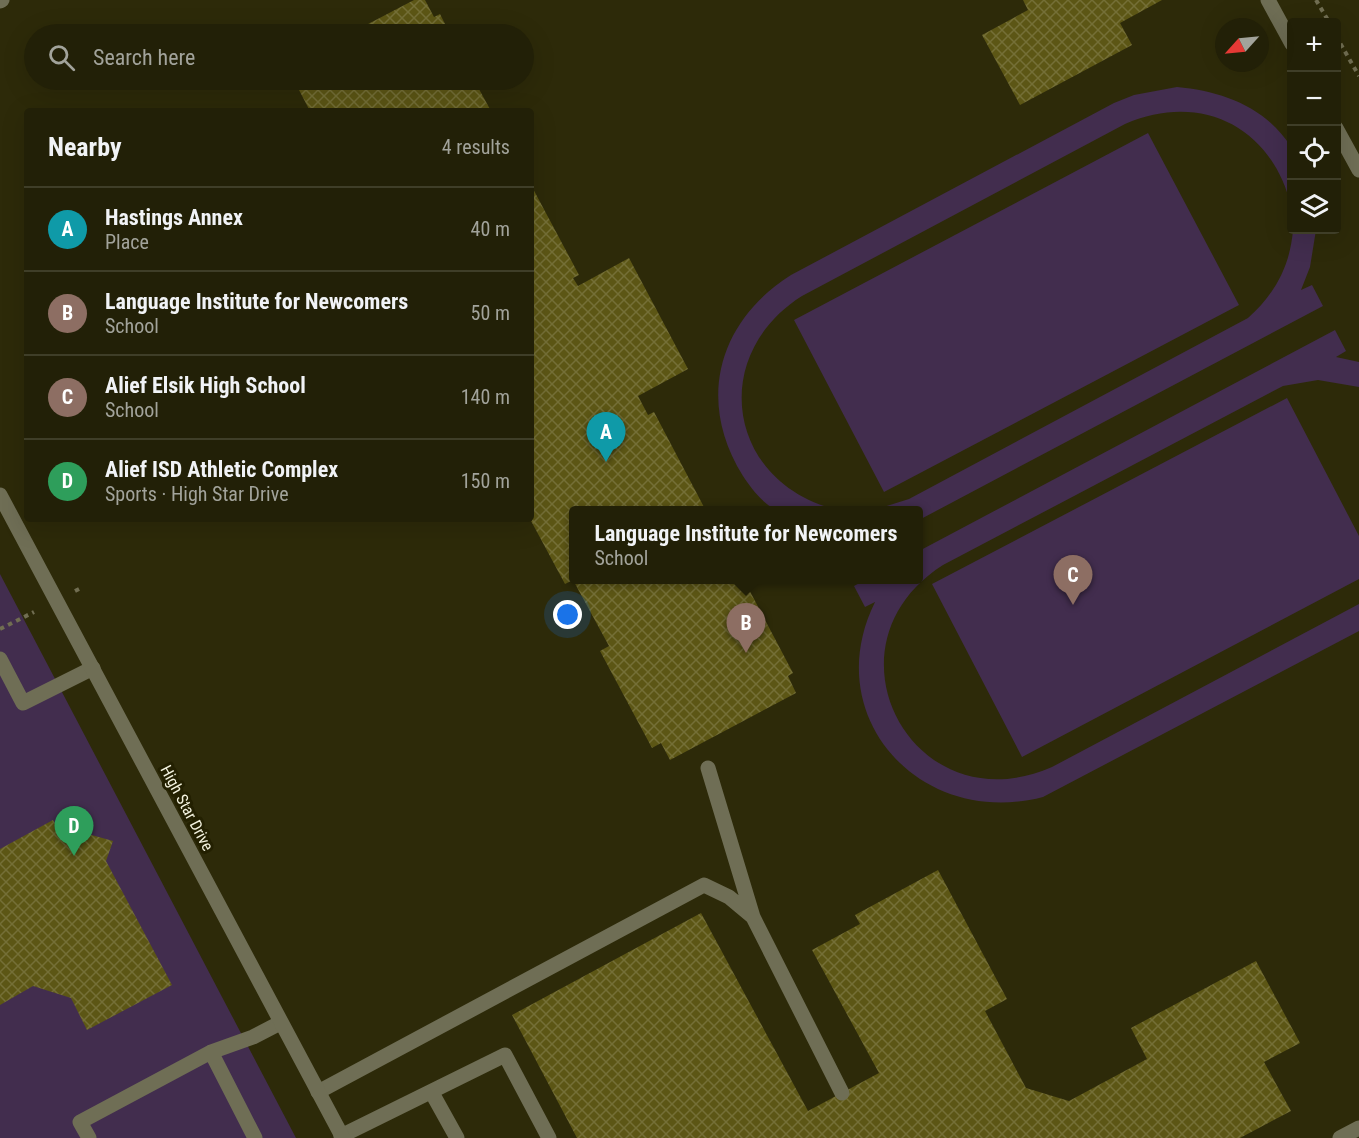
<!DOCTYPE html>
<meta charset="utf-8">
<style>
body{margin:0;font-family:"Roboto Condensed",sans-serif;background:#2a2811;color:#f1f3f6}
.controls{position:absolute;right:18px;top:18px;display:grid;overflow:hidden;border-radius:6px;box-shadow:0 6px 24px #0002}
.controls button{width:54px;height:54px;display:grid;place-items:center;padding:0;border:0;border-bottom:2px solid #3f3e28;background:#222007;color:#f1f3f6;font:30px sans-serif}
.compass{position:absolute;left:1215px;top:18px;width:54px;height:54px;border-radius:50%;background:#222007;box-shadow:0 6px 24px #0002;rotate:243deg}
.you{position:absolute;left:568px;top:615px;width:21px;height:21px;margin:-15px;border:4px solid #fff;border-radius:50%;background:#1a73e8;box-shadow:0 0 0 9px #1a73e833}
.badge{display:grid;place-items:center;width:39px;height:39px;border-radius:50%;background:#d89bf8;color:#fff;font-size:20px;font-weight:700}
.pin{position:absolute;translate:-50% -50px;filter:drop-shadow(0 2px 3px #0008)}
.pin::after{content:'';position:absolute;top:32px;width:21px;height:18px;background:inherit;clip-path:polygon(0 0,100% 0,50% 100%)}
.popup{position:absolute;left:569px;top:506px;width:354px;height:78px;box-sizing:border-box;display:grid;place-content:center;border-radius:6px;background:#222007;filter:drop-shadow(0 2px 4px #0005);font-size:20px;white-space:nowrap;color:#a2a39b}
.popup b{font-size:22px;color:#f1f3f6}
.popup::after{content:'';position:absolute;left:50%;top:100%;margin-left:-12px;border:12px solid transparent;border-top-color:#222007}
.list{margin:0;padding:0;list-style:none}
h2{display:flex;justify-content:space-between;align-items:center;height:78px;margin:0;padding:0 24px;font-size:26px}
h2 small{font-size:20px;font-weight:400;color:#a2a39b}
.list li{display:grid;grid-template-columns:39px 1fr auto;gap:18px;align-items:center;box-sizing:border-box;height:84px;padding:0 24px;border-top:2px solid #3f3e28}
.list b{display:block;font-size:22px;white-space:nowrap}
.list p{margin:0;font-size:20px;white-space:nowrap;color:#a2a39b}
.list em{font-size:20px;font-style:normal;color:#a2a39b}
.icon{flex:none;width:33px;height:33px;fill:none;stroke:currentColor;stroke-width:2;stroke-linecap:round;stroke-linejoin:round}
.map{position:relative;flex:none;width:1359px;height:1138px;overflow:hidden}
.search{position:absolute;background:#222007;box-shadow:0 6px 24px #0002;left:24px;top:24px;width:510px;height:66px;display:flex;align-items:center;gap:15px;box-sizing:border-box;padding:0 21px;border-radius:33px;color:#a2a39b;font-size:22px}
.panel{position:absolute;background:#222007;box-shadow:0 6px 24px #0002;left:24px;top:108px;width:510px;height:414px;border-radius:6px}
.map>svg:first-child{display:block}
.grass{fill:#422d4e}
.building{fill:url(#building-cross-hatch)}
.lines{fill:none;stroke-linecap:round;stroke-linejoin:round}
.path{stroke:#716e52;stroke-width:4;stroke-dasharray:4.5 4.5;stroke-linecap:butt}
.service{stroke:#6f6e55;stroke-width:15}
.minor{stroke:#6f6e55;stroke-width:15}
.tertiary{stroke:#6f6e55;stroke-width:15}
.labels{text-anchor:middle;dominant-baseline:central;stroke-width:6;stroke-linejoin:round;paint-order:stroke}
.street-label{font-size:16px;fill:#f4f3e0;stroke:#232001}
</style>
<div class="map">
<svg width="1359" height="1138" viewBox="0 0 1359 1138">
<defs>
<pattern id="building-cross-hatch" width="8" height="8" patternUnits="userSpaceOnUse" patternTransform="scale(1.5)"><rect width="8" height="8" fill="#5c5615"/><path d="M0 0l8 8M0 8l8-8" fill="none" stroke="#746f37"/></pattern>
</defs>
<rect width="100%" height="100%" fill="#2d2a09"/>
<path class="grass" d="M 1177,87 C 1222,91 1266,107 1291,147 L 1291,206 C 1272,127 1201,91 1125,124 L 802,296 C 707,356 728,484 838,510 C 820,511 797,514 779,510 C 766,508 750,487 743,476 C 696,401 718,321 791,275 L 1114,103 L 1134,95 Z
M 1148,133 L 1239,305 L 884,492 L 794,320 Z
M 1293,230 L 1316,230 L 1310,267 L 1301,290 L 1312,285 L 1323,306 L 919,520 L 918,510 L 874,510 L 909,499 L 1248,318 C 1275,294 1290,266 1293,230 Z
M 1335,330 L 1346,351 L 1336,357 L 1359,362 L 1359,387 L 1318,380 L 1283,386 L 943,565 C 816,646 913,828 1052,767 L 1359,604 L 1359,631 L 1043,797 C 921,829 818,717 875,602 L 865,607 L 854,586 L 865,580 L 918,580 L 919,551 Z
M 1287,398 L 1359,536 L 1359,579 L 1022,757 L 932,584 Z
M 0,574 L 296,1138 L 0,1138 Z"/>
<path class="building" d="M 414,0 L 425,0 L 434,17 L 440,14 L 450,34 L 349,34 Z
M 1023,0 L 1162,0 L 1120,23 L 1132,45 L 1020,105 L 982,35 L 1028,10 Z
M 305,80 L 474,80 L 491,111 L 310,111 L 299,90 L 308,85 Z
M 531,185 L 579,275 L 573,278 L 578,286 L 629,258 L 688,369 L 638,396 L 648,415 L 654,412 L 705,509 L 574,510 L 573,580 L 744,580 L 793,673 L 788,676 L 796,693 L 670,760 L 661,743 L 652,748 L 600,651 L 609,646 L 573,580 L 565,584 L 530,519 Z
M 53,820 L 56,825 L 113,841 L 106,861 L 172,985 L 87,1030 L 71,998 L 33,986 L 0,1005 L 0,849 Z
M 938,870 L 1007,999 L 985,1011 L 1026,1088 L 1069,1101 L 1147,1059 L 1131,1028 L 1256,961 L 1300,1043 L 1264,1062 L 1291,1111 L 1240,1138 L 577,1138 L 512,1015 L 701,913 L 808,1111 L 879,1073 L 812,950 L 860,924 L 855,915 Z"/>
<g class="lines">
<path class="path" d="M 1316,0 L 1329,22
M 1336,36 L 1359,76
M 75,591 L 81,588
M 0,629 L 34,612"/>
<path class="service" d="M 0,1 L 2,0
M 0,659 L 23,703 L 93,668
M 708,768 L 753,917
M 211,1052 L 255,1138
M 318,1092 L 704,885 L 729,897 L 753,917 L 842,1093
M 432,1093 L 457,1138
M 341,1136 L 505,1055 L 549,1138
M 89,1138 L 80,1122 L 211,1052 L 253,1037 L 280,1023
M 1340,1138 L 1359,1128"/>
<path class="minor" d="M 1268,0 L 1292,44
M 1336,128 L 1359,170"/>
<path class="tertiary" d="M 0,495 L 343,1138"/>
</g>
<g class="labels">
<g class="street-label">
<text transform="translate(187 808) rotate(62)">High Star Drive</text>
</g>
</g>
</svg>
<div class="controls">
<button>+</button>
<button>−</button>
<button><svg class="icon" aria-label="locate" viewBox="0 0 24 24"><circle cx="12" cy="12" r="6"/><path d="M12 2v4M12 18v4M2 12h4M18 12h4"/></svg></button>
<button><svg class="icon" aria-label="layers" viewBox="0 0 24 24"><path d="M12 4l9 5-9 5-9-5zM3 14l9 5 9-5"/></svg></button>
</div>
<svg class="compass" viewBox="-18 -18 36 36"><path d="M0-13l5 13h-10z" fill="#e53935"/><path d="M0 13l5-13h-10z" fill="#a2a39b"/></svg>
<div class="you"></div>
<div class="pin badge" style="left:606px;top:462px;background:#0f9aa8">A</div>
<div class="pin badge" style="left:746px;top:653px;background:#8d6e63">B</div>
<div class="popup"><b>Language Institute for Newcomers</b>School</div>
<div class="pin badge" style="left:1073px;top:605px;background:#8d6e63">C</div>
<div class="pin badge" style="left:74px;top:856px;background:#2e9e5b">D</div>
<div class="search"><svg class="icon" aria-label="search" viewBox="0 0 24 24"><circle cx="10" cy="10" r="6"/><path d="M15 15l6 6"/></svg>Search here</div>
<section class="panel">
<h2>Nearby<small>4 results</small></h2>
<ul class="list">
<li><span class="badge" style="background:#0f9aa8">A</span><div><b>Hastings Annex</b><p>Place</p></div><em>40 m</em></li>
<li><span class="badge" style="background:#8d6e63">B</span><div><b>Language Institute for Newcomers</b><p>School</p></div><em>50 m</em></li>
<li><span class="badge" style="background:#8d6e63">C</span><div><b>Alief Elsik High School</b><p>School</p></div><em>140 m</em></li>
<li><span class="badge" style="background:#2e9e5b">D</span><div><b>Alief ISD Athletic Complex</b><p>Sports · High Star Drive</p></div><em>150 m</em></li>
</ul>
</section>
</div>
